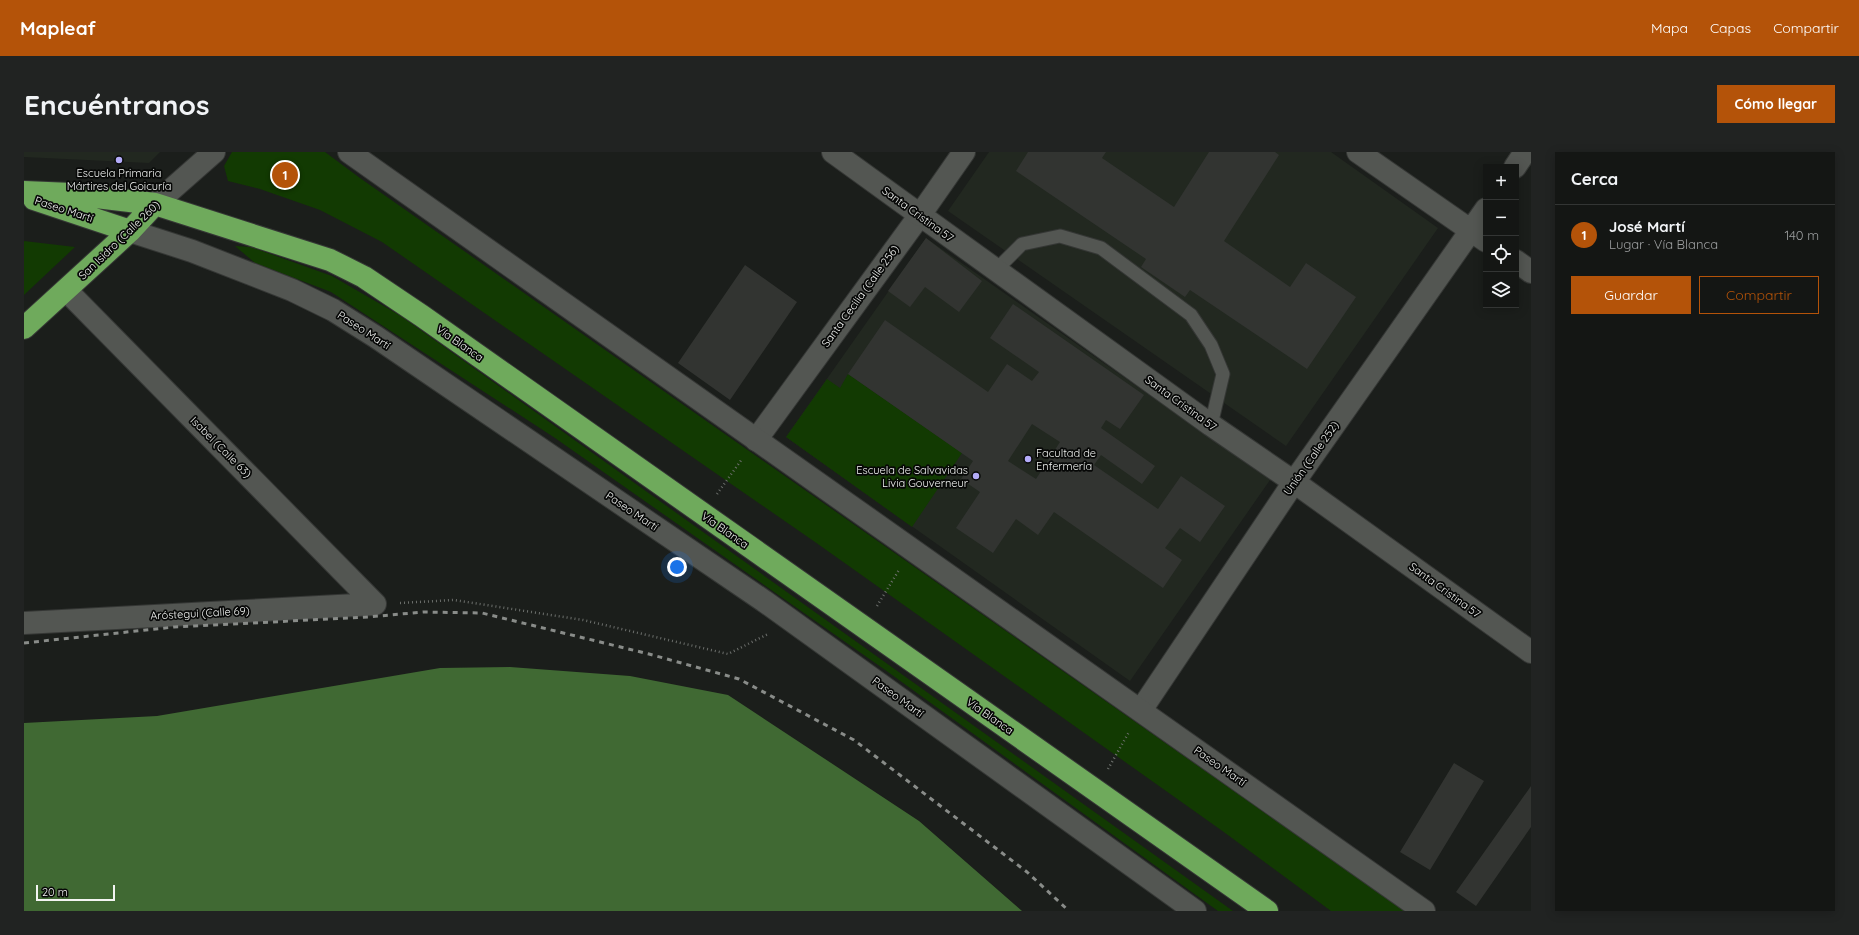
<!DOCTYPE html>
<html lang="es">
<meta charset="utf-8">
<style>
body{margin:0;font-family:Quicksand,sans-serif;background:#212322;color:#f1f3f6}
.controls{position:absolute;right:12px;top:12px;display:grid;overflow:hidden;border-radius:0px;box-shadow:0 2px 10px #0003}
.controls button{width:36px;height:36px;display:grid;place-items:center;padding:0;border:0;border-bottom:1px solid #333534;background:#141614;color:#f1f3f6;font:20px sans-serif}
.scale{position:absolute;left:12px;bottom:10px;width:79px;box-sizing:border-box;padding-left:4px;border:2px solid #f2f4f2;border-top:0;font-size:11px;line-height:14px;white-space:nowrap;color:#f2f4f2;-webkit-text-stroke:3px #070807;paint-order:stroke}
.you{position:absolute;left:653px;top:415px;width:14px;height:14px;margin:-10px;border:3px solid #fff;border-radius:50%;background:#1a73e8;box-shadow:0 0 0 6px #1a73e833}
.badge{display:grid;place-items:center;width:26px;height:26px;border-radius:50%;background:#b45309;color:#fff;font-size:13px;font-weight:700}
.pin{position:absolute;translate:-50% -50%;border:2px solid #fff;box-shadow:0 1px 4px #0006}
.list{margin:0;padding:0;list-style:none}
h2{display:flex;justify-content:space-between;align-items:center;height:52px;margin:0;padding:0 16px;font-size:17px}
h2 small{font-size:13px;font-weight:400;color:#9d9fa0}
.list li{display:grid;grid-template-columns:26px 1fr auto;gap:12px;align-items:center;box-sizing:border-box;height:60px;padding:0 16px;border-top:1px solid #333534}
.list b{display:block;font-size:15px;white-space:nowrap}
.list p{margin:0;font-size:13px;white-space:nowrap;color:#9d9fa0}
.list em{font-size:13px;font-style:normal;color:#9d9fa0}
.actions{display:flex;gap:8px;padding:12px 16px}
.actions a{flex:1;padding:9px 0;border:1px solid #b45309;border-radius:0px;text-align:center;font-size:14px;color:#b45309}
.actions .main{background:#b45309;color:#fff}
.icon{flex:none;width:22px;height:22px;fill:none;stroke:currentColor;stroke-width:2;stroke-linecap:round;stroke-linejoin:round}
.map{position:relative;flex:none;width:1507px;height:759px;overflow:hidden;border-radius:0px}
header{display:flex;align-items:center;gap:24px;box-sizing:border-box;height:56px;padding:0 20px;background:#b45309;color:#fff}
header strong{font-size:19px}
nav{display:flex;gap:22px;margin-inline-start:auto;font-size:14px}
.intro{display:flex;align-items:center;justify-content:space-between;box-sizing:border-box;height:96px;padding:0 24px}
h1{margin:0;font-size:28px}
.button{padding:10px 18px;border-radius:0px;background:#b45309;color:#fff;font-size:14px;font-weight:700}
main{display:flex;gap:24px;padding:0 24px}
aside{flex:1;background:#141614;border-radius:0px;box-shadow:0 2px 10px #0003}
.map>svg:first-child{display:block}
.built{fill:#222820}
.green{fill:#123a02}
.water{fill:#406933}
.building{fill:#323431;fill-rule:evenodd}
.lines{fill:none;stroke-linecap:round;stroke-linejoin:round}
.lane-casing{stroke:#353735;stroke-width:15}
.street-casing{stroke:#353735;stroke-width:24}
.secondary-casing{stroke:#353735;stroke-width:24}
.highway-casing{stroke:#353735;stroke-width:24}
.path{stroke:#6c6f6c;stroke-width:2.5;stroke-dasharray:1 3;stroke-linecap:butt}
.lane{stroke:#535652;stroke-width:13}
.street{stroke:#535652;stroke-width:22}
.secondary{stroke:#535652;stroke-width:22}
.highway{stroke:#6faa5c;stroke-width:22}
.rail{stroke:#898c89;stroke-width:3;stroke-dasharray:5 5;stroke-linecap:butt}
.poi-dot{fill:#b4acf9;stroke:#070807;stroke-width:1.5}
.labels{text-anchor:middle;dominant-baseline:central;stroke-width:3.5;stroke-linejoin:round;paint-order:stroke}
.poi-label{font-size:11px;fill:#f2f4f2;stroke:#070807}
.street-label{font-size:11px;fill:#f2f4f2;stroke:#070807}
</style>
<header>
<strong>Mapleaf</strong>
<nav><a>Mapa</a><a>Capas</a><a>Compartir</a></nav>
</header>
<div class="intro"><h1>Encuéntranos</h1><a class="button">Cómo llegar</a></div>
<main>
<div class="map">
<svg width="1507" height="759" viewBox="0 0 1507 759">
<rect width="100%" height="100%" fill="#1b1e1b"/>
<path class="built" d="M 0,0 L 136,0 L 125,11 L 0,5 Z
M 965,0 L 1307,0 L 1414,76 L 1262,294 L 924,59 Z
M 902,86 L 1246,328 L 1106,529 L 762,285 Z"/>
<path class="green" d="M 208,0 L 301,0 L 336,26 L 1381,759 L 1307,759 L 1197,678 L 791,390 L 358,90 L 296,58 L 236,37 L 204,29 L 200,14 Z
M 0,89 L 51,95 L 0,143 Z
M 211,94 L 227,95 L 308,124 L 377,164 L 1209,759 L 1194,759 L 864,520 L 531,286 L 307,140 L 231,111 Z
M 824,222 L 938,301 L 888,375 L 762,285 L 803,227 L 816,236 Z"/>
<path class="water" d="M 486,515 L 606,524 L 704,543 L 895,669 L 998,759 L 0,759 L 0,571 L 133,564 L 416,516 Z"/>
<path class="building" d="M 1004,0 L 1082,0 L 1078,6 L 1150,55 L 1185,0 L 1251,0 L 1255,3 L 1200,89 L 1266,135 L 1282,111 L 1332,145 L 1283,217 L 1166,138 L 1161,145 L 1117,115 L 1122,107 L 992,19 Z
M 902,86 L 958,129 L 935,160 L 901,135 L 886,155 L 864,139 Z
M 721,113 L 773,150 L 706,248 L 654,211 Z
M 989,152 L 1120,243 L 1096,277 L 1082,268 L 1077,276 L 1131,314 L 1118,332 L 1077,303 L 1070,313 L 1134,357 L 1157,324 L 1201,354 L 1176,390 L 1156,376 L 1141,396 L 1158,408 L 1139,436 L 1030,360 L 1014,383 L 992,367 L 969,401 L 932,376 L 956,340 L 937,327 L 949,309 L 824,222 L 861,168 L 964,240 L 983,212 L 1008,229 L 1015,220 L 966,186 ZM 1008,272 L 1036,290 L 1012,327 L 984,309 Z
M 1430,611 L 1460,629 L 1406,718 L 1376,700 Z
M 1507,634 L 1507,675 L 1452,754 L 1432,740 Z"/>
<g class="lines">
<defs>
<path id="lane" d="M 972,118 L 998,92 L 1036,84 L 1077,96 L 1167,163 L 1187,193 L 1199,222 L 1187,273"/>
<path id="street" d="M 1334,0 L 1462,89
M 1491,15 L 1501,0
M 1492,109 L 1507,120
M 42,138 L 351,452
M 732,288 L 896,63 L 1187,273 L 1270,330 L 1507,500
M 0,471 L 351,452
M 1117,558 L 1270,330 L 1462,57"/>
<path id="secondary" d="M 325,0 L 1400,759
M 809,0 L 896,63 L 940,0
M 131,52 L 190,0
M 106,79 L 168,99 L 268,138 L 309,158 L 352,185 L 740,449 L 1171,759"/>
<path id="highway" d="M 0,40 L 47,42 L 131,52 L 306,108 L 340,125 L 398,164 L 1243,759
M 10,47 L 106,79
M 0,176 L 106,79 L 131,52"/>
</defs>
<use href="#lane" class="lane-casing"/>
<use href="#street" class="street-casing"/>
<use href="#secondary" class="secondary-casing"/>
<use href="#highway" class="highway-casing"/>
<path class="path" d="M 693,342 L 718,307
M 376,451 L 430,448 L 559,468 L 704,502 L 744,482
M 853,454 L 875,418
M 1084,617 L 1105,580"/>
<use href="#lane" class="lane"/>
<use href="#street" class="street"/>
<use href="#secondary" class="secondary"/>
<use href="#highway" class="highway"/>
<path class="rail" d="M 0,491 L 150,475 L 344,465 L 399,460 L 458,461 L 625,502 L 715,527 L 830,588 L 1003,720 L 1045,759"/>
</g>
<g class="poi-dot">
<circle cx="95" cy="8" r="4"/>
<circle cx="1004" cy="307" r="4"/>
<circle cx="952" cy="324" r="4"/>
</g>
<g class="labels">
<g class="poi-label">
<text x="95" y="21">Escuela Primaria<tspan x="95" dy="13">Mártires del Goicuría</tspan></text>
<text x="1012" y="301" text-anchor="start">Facultad de<tspan x="1012" dy="13">Enfermería</tspan></text>
<text x="944" y="318" text-anchor="end">Escuela de Salvavidas<tspan x="944" dy="13">Livia Gouverneur</tspan></text>
</g>
<g class="street-label">
<text transform="translate(40 57) rotate(18)">Paseo Martí</text>
<text transform="translate(894 62) rotate(36)">Santa Cristina 57</text>
<text transform="translate(95 88) rotate(-44)">San Isidro (Calle 260)</text>
<text transform="translate(836 144) rotate(-54)">Santa Cecilia (Calle 256)</text>
<text transform="translate(340 178) rotate(33)">Paseo Martí</text>
<text transform="translate(436 191) rotate(35)">Vía Blanca</text>
<text transform="translate(1157 251) rotate(36)">Santa Cristina 57</text>
<text transform="translate(197 295) rotate(45)">Isabel (Calle 63)</text>
<text transform="translate(1287 306) rotate(-55)">Unión (Calle 252)</text>
<text transform="translate(608 359) rotate(34)">Paseo Martí</text>
<text transform="translate(701 378) rotate(35)">Vía Blanca</text>
<text transform="translate(1421 438) rotate(36)">Santa Cristina 57</text>
<text transform="translate(176 461) rotate(-3)">Aróstegui (Calle 69)</text>
<text transform="translate(874 545) rotate(36)">Paseo Martí</text>
<text transform="translate(966 564) rotate(35)">Vía Blanca</text>
<text transform="translate(1196 614) rotate(35)">Paseo Martí</text>
</g>
</g>
</svg>
<div class="controls">
<button>+</button>
<button>−</button>
<button><svg class="icon" aria-label="locate" viewBox="0 0 24 24"><circle cx="12" cy="12" r="6"/><path d="M12 2v4M12 18v4M2 12h4M18 12h4"/></svg></button>
<button><svg class="icon" aria-label="layers" viewBox="0 0 24 24"><path d="M12 4l9 5-9 5-9-5zM3 14l9 5 9-5"/></svg></button>
</div>
<div class="scale">20 m</div>
<div class="you"></div>
<div class="pin badge" style="left:261px;top:23px">1</div>
</div>
<aside>
<h2>Cerca<small></small></h2>
<ul class="list">
<li><span class="badge">1</span><div><b>José Martí</b><p>Lugar · Vía Blanca</p></div><em>140 m</em></li>
</ul>
<div class="actions"><a class="main">Guardar</a><a>Compartir</a></div>
</aside>
</main>
